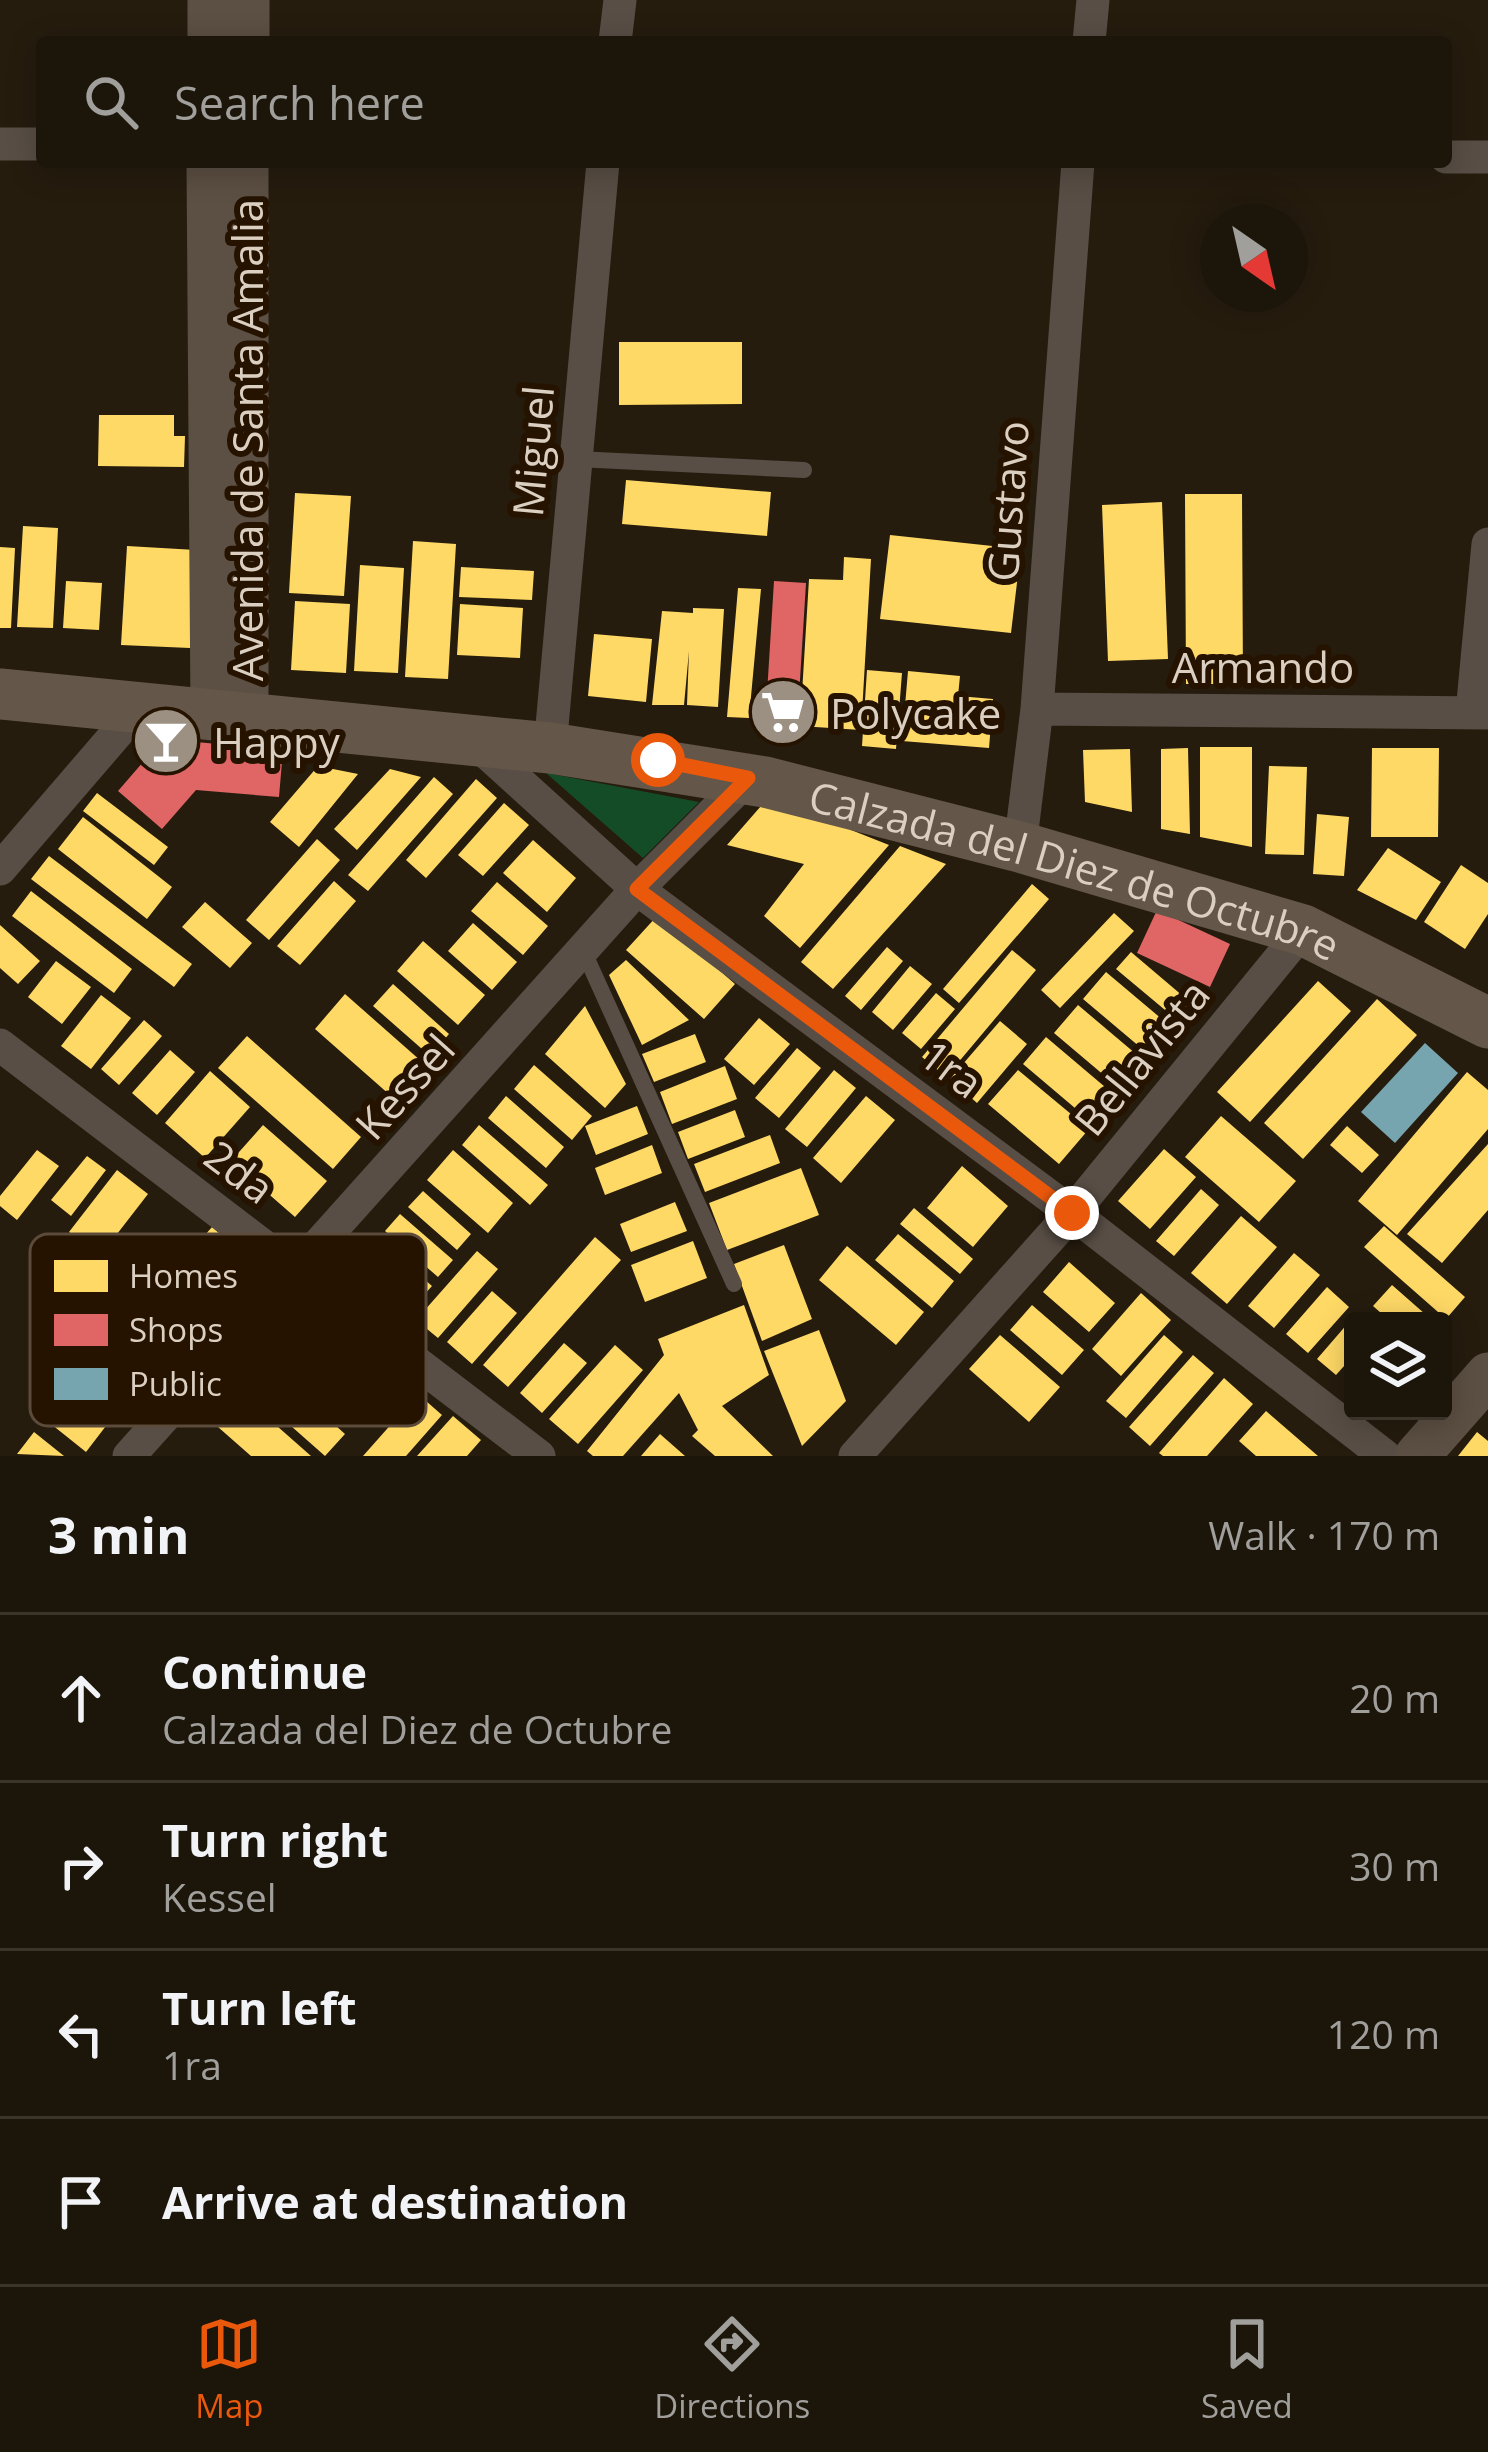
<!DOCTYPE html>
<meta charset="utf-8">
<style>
body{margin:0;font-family:"Open Sans",sans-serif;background:#292218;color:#f1f3f6}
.controls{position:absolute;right:36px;bottom:36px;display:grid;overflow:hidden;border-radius:12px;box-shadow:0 6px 30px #0003}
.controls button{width:108px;height:108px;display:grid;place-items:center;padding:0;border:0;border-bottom:3px solid #3a342b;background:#1c150a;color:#f1f3f6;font:60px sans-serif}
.compass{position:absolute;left:1200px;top:204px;width:108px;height:108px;border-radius:50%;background:#1c150a;box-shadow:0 6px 30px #0003;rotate:146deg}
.stop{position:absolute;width:36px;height:36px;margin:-27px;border:9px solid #ea580c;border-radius:50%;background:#fff}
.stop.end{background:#ea580c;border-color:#fff;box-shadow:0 3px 12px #0008}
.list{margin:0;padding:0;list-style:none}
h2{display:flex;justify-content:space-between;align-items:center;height:156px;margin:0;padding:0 48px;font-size:51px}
h2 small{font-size:39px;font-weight:400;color:#a09f9c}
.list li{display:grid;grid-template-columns:78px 1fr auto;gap:36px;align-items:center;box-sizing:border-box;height:168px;padding:0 48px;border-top:3px solid #3a342b}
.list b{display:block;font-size:45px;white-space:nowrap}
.list p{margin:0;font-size:39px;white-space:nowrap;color:#a09f9c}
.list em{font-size:39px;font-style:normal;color:#a09f9c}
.icon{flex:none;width:66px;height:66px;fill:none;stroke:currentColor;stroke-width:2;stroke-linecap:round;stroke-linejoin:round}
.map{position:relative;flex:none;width:1488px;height:1456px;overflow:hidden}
.search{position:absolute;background:#1c150a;box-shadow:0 6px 30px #0003;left:36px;right:36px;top:36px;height:132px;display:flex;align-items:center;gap:30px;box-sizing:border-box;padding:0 42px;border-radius:12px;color:#a09f9c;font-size:45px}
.sheet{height:828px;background:#1c150a}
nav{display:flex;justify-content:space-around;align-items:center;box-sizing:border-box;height:168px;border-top:3px solid #3a342b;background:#1c150a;font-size:33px;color:#a09f9c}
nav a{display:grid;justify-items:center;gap:6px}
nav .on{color:#ea580c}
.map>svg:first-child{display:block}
.green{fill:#154c28}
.homes{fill:#ffd966}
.shops{fill:#e06666}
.public{fill:#76a5af}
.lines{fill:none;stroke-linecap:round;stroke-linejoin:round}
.lane{stroke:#584e45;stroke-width:16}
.street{stroke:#584e45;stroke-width:33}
.secondary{stroke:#5c4f43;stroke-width:45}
.primary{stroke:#645648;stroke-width:51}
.route{stroke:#ea580c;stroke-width:15}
.labels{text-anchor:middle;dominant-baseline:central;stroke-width:12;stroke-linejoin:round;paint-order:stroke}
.street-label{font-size:42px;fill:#dbcfc1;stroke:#251300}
.poi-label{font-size:42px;fill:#dbcfc1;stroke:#251300;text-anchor:start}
.key{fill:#251300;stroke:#5c4b3a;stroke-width:3}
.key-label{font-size:33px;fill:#dbcfc1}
</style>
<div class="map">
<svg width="1488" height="1456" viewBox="0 0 1488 1456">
<rect width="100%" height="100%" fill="#251c0e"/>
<path class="green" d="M 546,773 L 699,802 L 643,858 Z"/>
<path class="homes" d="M 619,342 L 742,342 L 742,404 L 619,405 Z
M 99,415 L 174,415 L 174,436 L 185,436 L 184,467 L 98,466 Z
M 626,480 L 771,492 L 767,536 L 622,524 Z
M 295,493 L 351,496 L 344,596 L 289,593 Z
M 1185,494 L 1242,494 L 1243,684 L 1186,684 Z
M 1162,502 L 1168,659 L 1108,661 L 1102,505 Z
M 23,526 L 58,528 L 53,628 L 17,627 Z
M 890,535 L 1021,549 L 1011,633 L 880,619 Z
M 413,541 L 456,544 L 448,679 L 405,677 Z
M 127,546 L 196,550 L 190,648 L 121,645 Z
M 0,547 L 15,548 L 11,628 L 0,628 Z
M 844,557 L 871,559 L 861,730 L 800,726 L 809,579 L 843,580 Z
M 360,565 L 404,568 L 398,673 L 354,671 Z
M 461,567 L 534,571 L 532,600 L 459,597 Z
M 66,581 L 102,583 L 99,630 L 63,628 Z
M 738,588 L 761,589 L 749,718 L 727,717 Z
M 295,601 L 350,604 L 346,673 L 291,670 Z
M 460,604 L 523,608 L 520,658 L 457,655 Z
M 693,608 L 724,609 L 718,707 L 687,705 L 689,651 L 684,705 L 652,705 L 662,611 L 693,613 Z
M 594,634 L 652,639 L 646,702 L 588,696 Z
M 867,670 L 902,673 L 896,749 L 862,746 Z
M 908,671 L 960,676 L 958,696 L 993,699 L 989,748 L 902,741 Z
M 1200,747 L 1252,747 L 1252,847 L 1200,837 Z
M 1188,748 L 1190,834 L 1161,829 L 1161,749 Z
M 1372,748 L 1439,748 L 1438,837 L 1371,837 Z
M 1130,749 L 1132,812 L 1085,802 L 1083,750 Z
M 318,766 L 358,774 L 299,847 L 270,822 Z
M 1269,766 L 1307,767 L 1304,855 L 1265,854 Z
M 390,769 L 421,777 L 357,850 L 334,829 Z
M 434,777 L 453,794 L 368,891 L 348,875 Z
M 476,779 L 497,798 L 426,878 L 406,860 Z
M 97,793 L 168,847 L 154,865 L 83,811 Z
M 504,803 L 529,825 L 483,876 L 458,855 Z
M 761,806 L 836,824 L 889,845 L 800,948 L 764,916 L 804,864 L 727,845 Z
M 1317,814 L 1349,817 L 1344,876 L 1313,874 Z
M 83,817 L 172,887 L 147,919 L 58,849 Z
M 317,839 L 340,860 L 269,940 L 246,920 Z
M 533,840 L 576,878 L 547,912 L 503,873 Z
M 900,846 L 946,864 L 833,989 L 801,962 Z
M 1388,848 L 1441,882 L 1416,920 L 1357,890 Z
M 49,856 L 192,964 L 174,987 L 31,879 Z
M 1461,865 L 1488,883 L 1488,914 L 1465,949 L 1424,922 Z
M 334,881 L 356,901 L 300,965 L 277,946 Z
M 497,882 L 548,926 L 523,955 L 471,911 Z
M 1032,884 L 1049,899 L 959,1003 L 943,989 Z
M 31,891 L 132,969 L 114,993 L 12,916 Z
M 205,902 L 252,943 L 230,968 L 182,927 Z
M 1114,913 L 1134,931 L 1060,1008 L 1041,990 Z
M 657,916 L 735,984 L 704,1019 L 626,950 Z
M 473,923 L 517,962 L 492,990 L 448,951 Z
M 0,925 L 40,961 L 18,984 L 0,968 Z
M 423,941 L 485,995 L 458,1025 L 397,971 Z
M 887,947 L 903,961 L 861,1010 L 845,996 Z
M 1012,950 L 1036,970 L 946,1077 L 922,1057 Z
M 1131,952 L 1197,1008 L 1183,1025 L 1116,969 Z
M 626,960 L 689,1020 L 642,1045 L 609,975 Z
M 56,961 L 91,987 L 62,1024 L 28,997 Z
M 910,966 L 932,984 L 893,1030 L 872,1012 Z
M 1106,972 L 1176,1031 L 1153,1058 L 1083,999 Z
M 1318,981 L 1351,1011 L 1250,1122 L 1217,1092 Z
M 393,984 L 449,1034 L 430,1056 L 373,1006 Z
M 936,993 L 955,1009 L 921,1049 L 902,1033 Z
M 345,994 L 421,1061 L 391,1096 L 315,1029 Z
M 101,995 L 131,1018 L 91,1069 L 61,1046 Z
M 1377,999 L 1417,1035 L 1303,1159 L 1264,1123 Z
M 1078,1005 L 1149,1065 L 1125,1093 L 1054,1033 Z
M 585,1006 L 626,1084 L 605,1108 L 545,1054 Z
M 759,1018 L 790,1044 L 754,1085 L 724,1059 Z
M 144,1020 L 162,1036 L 119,1085 L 101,1069 Z
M 1000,1021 L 1027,1044 L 977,1103 L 950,1079 Z
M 695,1034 L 706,1062 L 654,1082 L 642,1054 Z
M 247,1036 L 361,1137 L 333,1169 L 218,1068 Z
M 1046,1037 L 1118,1098 L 1095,1125 L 1023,1064 Z
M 797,1048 L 821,1068 L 779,1118 L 755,1098 Z
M 170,1050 L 195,1072 L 157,1115 L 132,1093 Z
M 534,1065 L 592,1116 L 572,1140 L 514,1089 Z
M 725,1066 L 737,1099 L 672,1124 L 660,1092 Z
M 834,1070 L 856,1088 L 807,1147 L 785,1129 Z
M 1018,1070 L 1089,1129 L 1059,1164 L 988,1104 Z
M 210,1071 L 250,1107 L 205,1158 L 165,1123 Z
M 1467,1072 L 1488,1090 L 1488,1129 L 1397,1235 L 1358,1201 Z
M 506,1096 L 564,1147 L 546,1168 L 488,1118 Z
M 866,1096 L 895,1120 L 841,1183 L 813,1158 Z
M 637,1106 L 648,1134 L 596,1155 L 585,1126 Z
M 735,1110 L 745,1137 L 688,1159 L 678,1132 Z
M 1221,1116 L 1296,1181 L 1259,1222 L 1185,1157 Z
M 263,1125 L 327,1181 L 295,1217 L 231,1161 Z
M 479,1125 L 548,1185 L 530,1205 L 462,1145 Z
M 1347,1126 L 1379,1155 L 1362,1173 L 1330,1145 Z
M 770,1135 L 780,1163 L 705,1192 L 694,1164 Z
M 1488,1144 L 1488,1210 L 1442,1263 L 1407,1234 Z
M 652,1145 L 662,1173 L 605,1195 L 595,1168 Z
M 1164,1149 L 1196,1177 L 1150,1229 L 1118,1201 Z
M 37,1150 L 59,1166 L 17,1220 L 0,1206 L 0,1196 Z
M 453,1150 L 513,1203 L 488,1233 L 427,1180 Z
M 87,1156 L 106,1170 L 71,1216 L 51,1200 Z
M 962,1166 L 1008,1206 L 973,1247 L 927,1208 Z
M 801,1168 L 819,1215 L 727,1250 L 709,1203 Z
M 117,1170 L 148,1194 L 100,1256 L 69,1232 Z
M 1201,1189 L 1219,1205 L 1174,1256 L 1156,1241 Z
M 423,1191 L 471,1234 L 457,1250 L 408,1207 Z
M 675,1202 L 687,1231 L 631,1252 L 620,1224 Z
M 914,1208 L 973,1259 L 960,1274 L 900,1224 Z
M 400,1214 L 453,1260 L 438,1277 L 385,1231 Z
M 1241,1216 L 1277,1247 L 1227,1304 L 1191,1273 Z
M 1384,1226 L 1465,1297 L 1446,1319 L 1364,1247 Z
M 212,1227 L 259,1267 L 215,1317 L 168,1277 Z
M 898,1234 L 954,1281 L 932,1308 L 875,1260 Z
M 595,1237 L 621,1260 L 508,1387 L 483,1365 Z
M 377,1238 L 432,1286 L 406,1315 L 352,1267 Z
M 693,1241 L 707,1278 L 645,1302 L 631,1265 Z
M 784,1245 L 812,1319 L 762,1341 L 734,1264 Z
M 847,1246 L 924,1312 L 896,1345 L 819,1280 Z
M 477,1251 L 498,1269 L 438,1338 L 416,1320 Z
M 1294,1253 L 1320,1275 L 1274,1328 L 1248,1306 Z
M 1069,1262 L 1115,1303 L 1089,1332 L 1043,1292 Z
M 1392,1285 L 1433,1321 L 1390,1321 L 1373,1306 Z
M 1327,1287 L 1349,1307 L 1308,1353 L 1286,1334 Z
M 492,1291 L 517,1313 L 472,1364 L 447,1342 Z
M 1141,1293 L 1171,1320 L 1121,1376 L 1092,1349 Z
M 744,1305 L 769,1375 L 722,1406 L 773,1456 L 715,1456 L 692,1436 L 698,1430 L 679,1393 L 623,1456 L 593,1456 L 587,1451 L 664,1355 L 658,1339 Z
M 1032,1305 L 1084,1350 L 1062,1375 L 1010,1330 Z
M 1355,1315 L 1362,1321 L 1353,1321 L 1353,1356 L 1336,1375 L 1317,1359 Z
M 819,1330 L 846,1401 L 802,1446 L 764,1351 Z
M 1000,1335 L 1060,1387 L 1029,1422 L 969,1369 Z
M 1164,1335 L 1183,1352 L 1126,1418 L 1106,1401 Z
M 564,1343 L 587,1363 L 542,1413 L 520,1393 Z
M 615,1345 L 643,1370 L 578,1444 L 549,1419 Z
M 1193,1355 L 1214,1373 L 1150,1446 L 1129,1427 Z
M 277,1373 L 345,1434 L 325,1456 L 257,1396 Z
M 1224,1378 L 1253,1404 L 1207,1456 L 1163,1456 L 1159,1453 Z
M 59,1382 L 109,1422 L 86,1452 L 36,1412 Z
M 418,1394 L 442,1415 L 406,1456 L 363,1456 Z
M 244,1397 L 311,1456 L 251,1456 L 218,1427 Z
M 1266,1411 L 1318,1456 L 1256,1456 L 1239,1441 Z
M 453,1416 L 481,1440 L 467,1456 L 417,1456 Z
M 34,1432 L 64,1456 L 17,1454 Z
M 1477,1432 L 1488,1441 L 1488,1456 L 1458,1456 Z
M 660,1434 L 685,1456 L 641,1456 Z"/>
<path class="shops" d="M 774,581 L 806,583 L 797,728 L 765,726 Z
M 163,739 L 283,750 L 279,797 L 196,790 L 162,829 L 118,791 Z
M 1157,910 L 1230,944 L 1210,987 L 1137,953 Z"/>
<path class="public" d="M 1425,1043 L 1458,1073 L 1395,1143 L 1361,1112 Z"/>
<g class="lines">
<path class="lane" d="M 576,459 L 804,470
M 584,952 L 734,1284"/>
<path class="street" d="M 615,42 L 620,0
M 1089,42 L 1093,0
M 0,144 L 42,144
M 1446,157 L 1488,157
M 1037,709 L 1488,713
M 1472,712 L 1488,544
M 475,742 L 637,889 L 1072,1213 L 1385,1456
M 550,748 L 603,162
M 1020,847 L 1037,709 L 1078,162
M 0,869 L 136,711
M 0,1045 L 539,1456
M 129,1456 L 637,889 L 748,778
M 855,1456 L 1072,1213 L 1303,930"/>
<path class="secondary" d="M 210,42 L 210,0
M 247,42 L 247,0
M 209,162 L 213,715
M 246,162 L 246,719
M 1417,1456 L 1488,1375"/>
<path class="primary" id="s1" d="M 0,694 L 550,748 L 765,782 L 1020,847 L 1303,930 L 1488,1023"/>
</g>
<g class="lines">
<path class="route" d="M 658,760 L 748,778 L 637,889 L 1072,1213"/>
</g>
<defs>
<symbol id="supermarket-disc" viewBox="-11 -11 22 22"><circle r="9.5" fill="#9b9082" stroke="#251300"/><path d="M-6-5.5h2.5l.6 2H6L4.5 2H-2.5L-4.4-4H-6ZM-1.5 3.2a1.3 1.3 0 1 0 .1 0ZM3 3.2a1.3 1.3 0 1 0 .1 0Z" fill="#fff"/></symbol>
<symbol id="bar-disc" viewBox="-11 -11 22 22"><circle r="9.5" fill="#9b9082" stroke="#251300"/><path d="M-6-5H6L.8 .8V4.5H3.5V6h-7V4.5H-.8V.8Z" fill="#fff"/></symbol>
</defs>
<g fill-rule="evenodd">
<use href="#supermarket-disc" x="745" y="674" width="76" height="76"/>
<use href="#bar-disc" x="128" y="703" width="76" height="76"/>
</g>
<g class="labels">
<g class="street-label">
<text transform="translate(246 440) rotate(-90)">Avenida de Santa Amalia</text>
<text transform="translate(532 451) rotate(-85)">Miguel</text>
<text transform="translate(1007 501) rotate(-86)">Gustavo</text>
<text x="1263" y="666">Armando</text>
<text stroke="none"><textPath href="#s1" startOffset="1092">Calzada del Diez de Octubre</textPath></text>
<text transform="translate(1141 1057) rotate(-51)">Bellavista</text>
<text transform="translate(952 1068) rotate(37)">1ra</text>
<text transform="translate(404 1086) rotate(-48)">Kessel</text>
<text transform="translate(240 1171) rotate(37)">2da</text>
</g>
<g class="poi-label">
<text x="830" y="712">Polycake</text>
<text x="213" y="741">Happy</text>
</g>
</g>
<rect x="30" y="1234" width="396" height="192" rx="18" class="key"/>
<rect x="54" y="1260" width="54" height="32" fill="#ffd966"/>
<rect x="54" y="1314" width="54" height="32" fill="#e06666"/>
<rect x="54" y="1368" width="54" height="32" fill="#76a5af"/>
<g class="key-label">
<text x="129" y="1288">Homes</text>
<text x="129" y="1342">Shops</text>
<text x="129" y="1396">Public</text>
</g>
</svg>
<div class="controls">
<button><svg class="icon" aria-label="layers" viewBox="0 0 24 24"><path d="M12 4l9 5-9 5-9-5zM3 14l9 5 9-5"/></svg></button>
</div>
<svg class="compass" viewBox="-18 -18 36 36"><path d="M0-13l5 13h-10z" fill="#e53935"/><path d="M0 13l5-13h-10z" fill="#a09f9c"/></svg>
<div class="stop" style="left:658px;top:760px"></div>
<div class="stop end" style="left:1072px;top:1213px"></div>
<div class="search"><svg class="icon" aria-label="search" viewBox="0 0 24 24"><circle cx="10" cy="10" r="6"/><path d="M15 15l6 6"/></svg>Search here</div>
</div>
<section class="sheet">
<h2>3 min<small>Walk · 170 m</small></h2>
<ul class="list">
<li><svg class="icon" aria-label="ahead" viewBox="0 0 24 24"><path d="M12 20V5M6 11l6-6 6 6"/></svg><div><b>Continue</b><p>Calzada del Diez de Octubre</p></div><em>20 m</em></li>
<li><svg class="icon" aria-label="right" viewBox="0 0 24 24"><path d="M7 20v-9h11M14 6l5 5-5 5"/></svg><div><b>Turn right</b><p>Kessel</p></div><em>30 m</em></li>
<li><svg class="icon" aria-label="left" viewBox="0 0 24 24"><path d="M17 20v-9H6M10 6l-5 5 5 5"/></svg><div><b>Turn left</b><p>1ra</p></div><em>120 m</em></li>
<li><svg class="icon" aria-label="arrive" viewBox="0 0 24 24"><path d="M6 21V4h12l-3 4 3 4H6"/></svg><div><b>Arrive at destination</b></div></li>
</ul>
</section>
<nav>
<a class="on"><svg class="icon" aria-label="map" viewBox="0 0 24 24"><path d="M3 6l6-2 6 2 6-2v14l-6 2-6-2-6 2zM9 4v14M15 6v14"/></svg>Map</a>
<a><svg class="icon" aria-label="directions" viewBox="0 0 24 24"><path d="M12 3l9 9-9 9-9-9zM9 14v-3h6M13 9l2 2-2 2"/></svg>Directions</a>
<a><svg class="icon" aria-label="saved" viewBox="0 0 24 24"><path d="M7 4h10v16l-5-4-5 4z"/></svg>Saved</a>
</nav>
